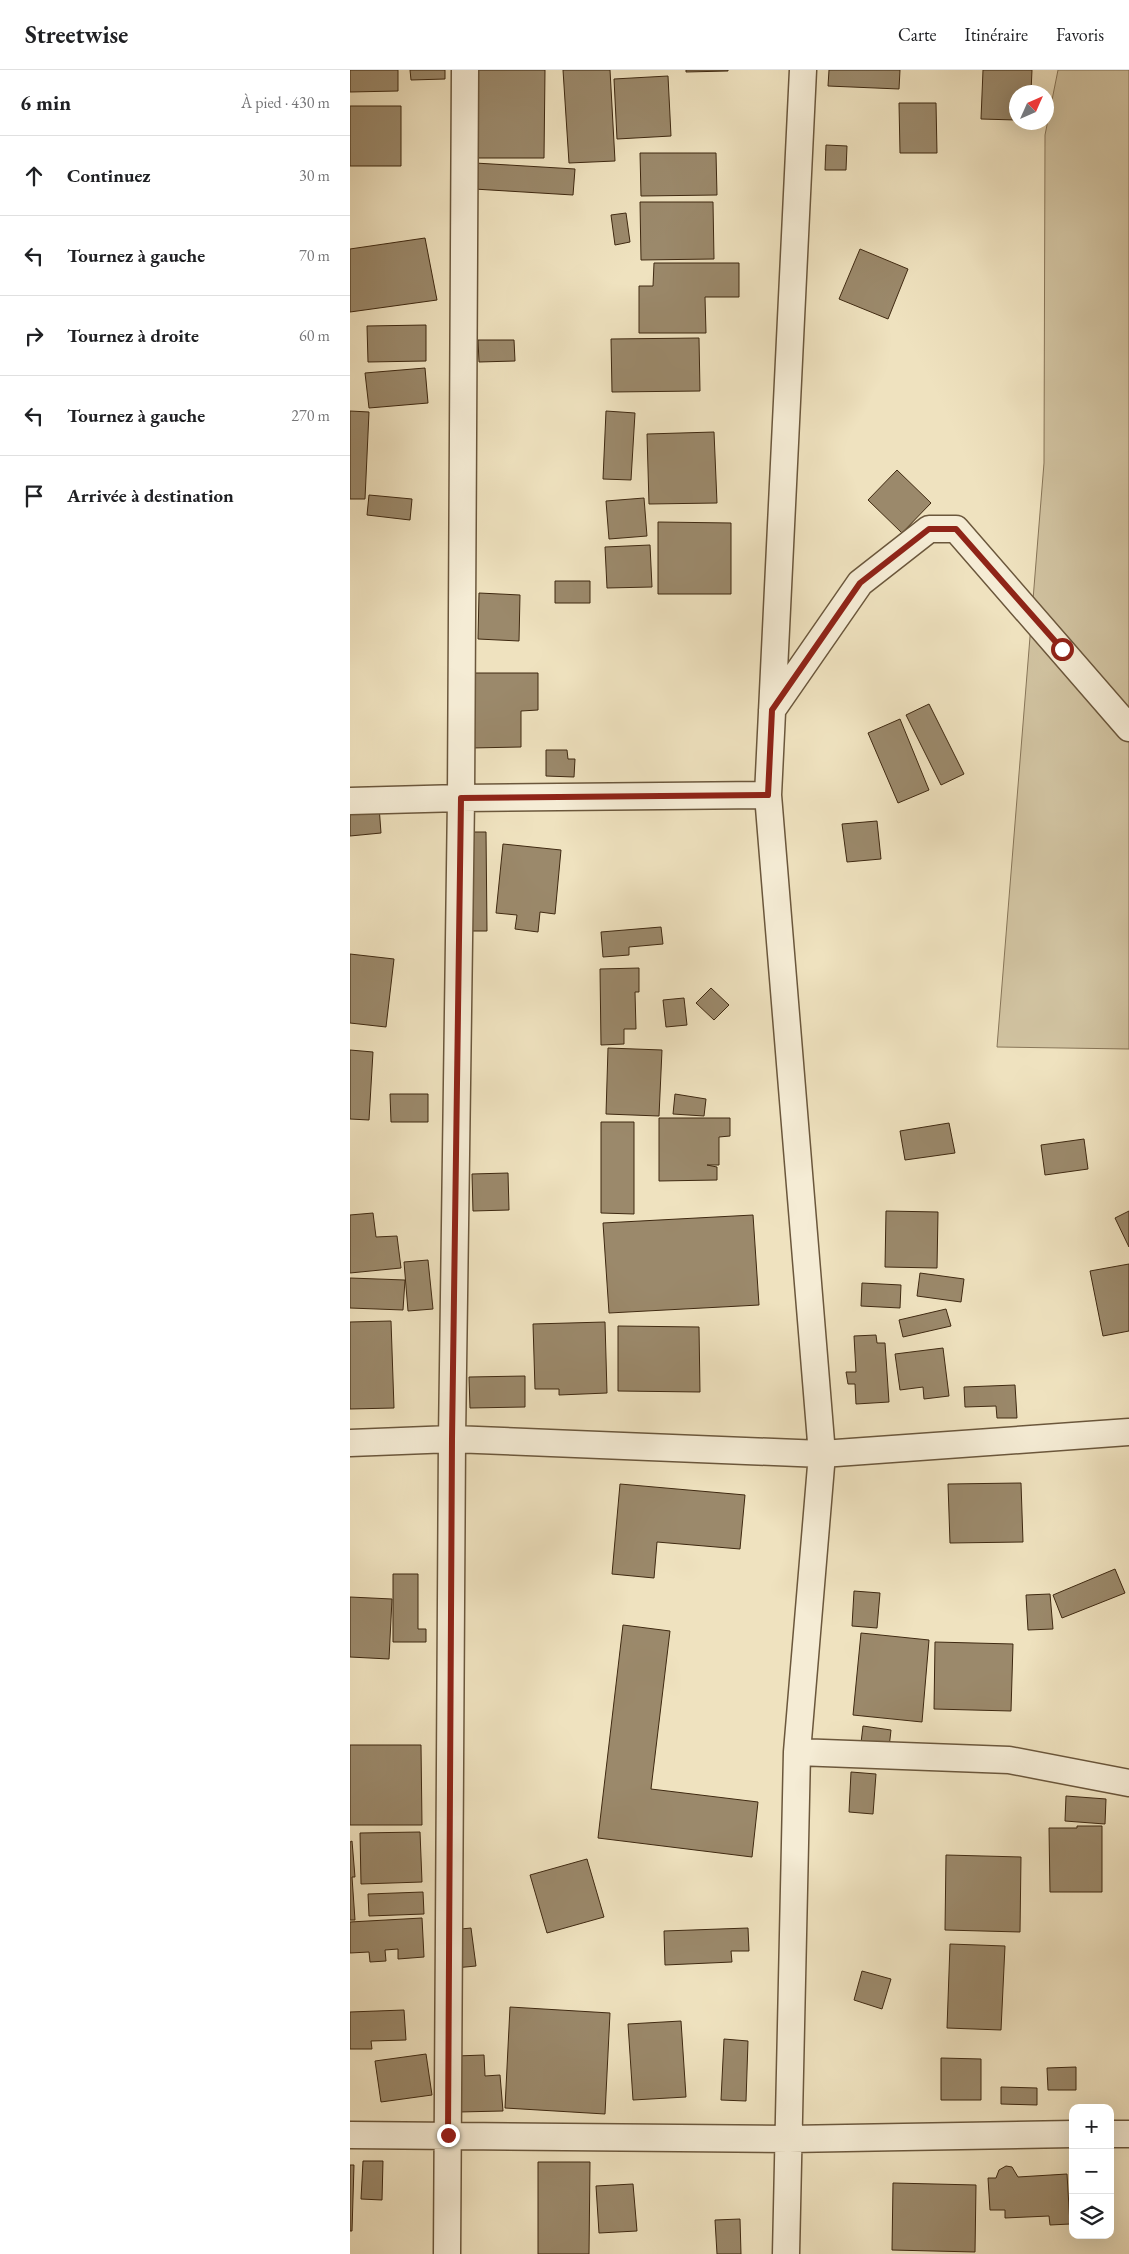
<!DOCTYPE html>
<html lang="fr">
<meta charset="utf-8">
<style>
body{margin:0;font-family:"EB Garamond",serif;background:#f6f6f6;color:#202124}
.controls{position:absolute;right:15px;bottom:15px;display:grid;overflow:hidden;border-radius:10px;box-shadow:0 5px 20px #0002}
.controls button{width:45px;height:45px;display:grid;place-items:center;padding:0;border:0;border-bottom:1px solid #e0e0e0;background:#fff;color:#202124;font:25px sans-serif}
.compass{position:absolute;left:659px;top:15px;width:45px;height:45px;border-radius:50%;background:#fff;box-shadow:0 5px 20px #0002;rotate:45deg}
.stop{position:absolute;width:15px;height:15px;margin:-11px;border:4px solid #8f2418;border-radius:50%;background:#fff}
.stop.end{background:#8f2418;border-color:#fff;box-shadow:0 1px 5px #0008}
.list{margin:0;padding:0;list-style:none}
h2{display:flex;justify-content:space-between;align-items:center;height:65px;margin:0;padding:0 20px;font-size:21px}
h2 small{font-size:16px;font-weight:400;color:#757577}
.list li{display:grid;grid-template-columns:32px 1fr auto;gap:15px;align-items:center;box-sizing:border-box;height:80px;padding:0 20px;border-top:1px solid #e0e0e0}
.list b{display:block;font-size:19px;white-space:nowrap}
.list em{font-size:16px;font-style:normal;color:#757577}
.icon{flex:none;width:28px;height:28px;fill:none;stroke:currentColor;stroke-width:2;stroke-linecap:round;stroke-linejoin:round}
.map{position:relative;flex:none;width:779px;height:2184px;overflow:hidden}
header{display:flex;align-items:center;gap:30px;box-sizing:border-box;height:70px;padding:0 25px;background:#fff;border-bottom:1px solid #e0e0e0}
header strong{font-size:24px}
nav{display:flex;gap:28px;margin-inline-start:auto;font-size:18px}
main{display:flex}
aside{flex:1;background:#fff}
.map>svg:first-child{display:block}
.green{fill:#d1c3a1;stroke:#887659}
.building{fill:#9b896b;stroke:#3f2911}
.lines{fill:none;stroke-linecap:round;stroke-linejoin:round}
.street-casing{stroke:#6b573c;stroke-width:29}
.street{stroke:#f5ecd5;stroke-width:26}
.route{stroke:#8f2418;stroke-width:6}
</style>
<header>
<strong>Streetwise</strong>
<nav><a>Carte</a><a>Itinéraire</a><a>Favoris</a></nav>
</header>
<main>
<aside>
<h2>6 min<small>À pied · 430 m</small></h2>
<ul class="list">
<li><svg class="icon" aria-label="ahead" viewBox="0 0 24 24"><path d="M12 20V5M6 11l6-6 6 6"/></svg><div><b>Continuez</b></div><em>30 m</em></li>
<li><svg class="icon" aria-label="left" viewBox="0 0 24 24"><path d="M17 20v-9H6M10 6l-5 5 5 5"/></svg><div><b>Tournez à gauche</b></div><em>70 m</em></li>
<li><svg class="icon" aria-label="right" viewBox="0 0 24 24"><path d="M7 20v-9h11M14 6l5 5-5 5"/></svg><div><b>Tournez à droite</b></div><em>60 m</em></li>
<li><svg class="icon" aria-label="left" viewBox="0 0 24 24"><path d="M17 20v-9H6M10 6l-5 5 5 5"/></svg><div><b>Tournez à gauche</b></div><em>270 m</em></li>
<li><svg class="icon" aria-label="arrive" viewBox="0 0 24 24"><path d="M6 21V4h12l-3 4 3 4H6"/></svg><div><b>Arrivée à destination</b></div></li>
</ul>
</aside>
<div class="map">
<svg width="779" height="2184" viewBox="0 0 779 2184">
<rect width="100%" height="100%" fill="#efe2bf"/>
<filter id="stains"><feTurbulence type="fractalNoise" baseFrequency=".004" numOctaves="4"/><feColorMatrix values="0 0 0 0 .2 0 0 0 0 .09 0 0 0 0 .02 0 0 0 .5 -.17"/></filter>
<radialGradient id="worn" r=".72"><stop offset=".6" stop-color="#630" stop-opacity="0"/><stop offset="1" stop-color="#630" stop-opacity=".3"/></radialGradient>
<path class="green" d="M 708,0 L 779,0 L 779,979 L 647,977 L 694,393 L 695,65 Z"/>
<path class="building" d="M 0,0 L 48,0 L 48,21 L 0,22 Z
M 60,0 L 95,0 L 95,9 L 61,10 Z
M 128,0 L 195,0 L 194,88 L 127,88 Z
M 213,0 L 260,0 L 265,91 L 219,93 Z
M 336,0 L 378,0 L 378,1 L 336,2 Z
M 479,0 L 550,0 L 549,19 L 478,16 Z
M 633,0 L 682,0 L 681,22 L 666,22 L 666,50 L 631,49 Z
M 318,6 L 321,66 L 267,69 L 264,9 Z
M 549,33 L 586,33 L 587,83 L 550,83 Z
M 0,36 L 51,36 L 51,96 L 0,96 Z
M 476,75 L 497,76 L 496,100 L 475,100 Z
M 290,83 L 366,83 L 367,125 L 291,126 Z
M 125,93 L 225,99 L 223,125 L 124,119 Z
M 290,132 L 363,132 L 364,189 L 291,190 Z
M 276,143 L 280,172 L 265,175 L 261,145 Z
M 75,168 L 87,230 L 0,242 L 0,179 Z
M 510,179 L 558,199 L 538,249 L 489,229 Z
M 304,193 L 389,193 L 389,227 L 355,227 L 356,263 L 289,263 L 289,216 L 303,216 Z
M 76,255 L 76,291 L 18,292 L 17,256 Z
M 349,268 L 350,321 L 262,322 L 261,269 Z
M 128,270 L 164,270 L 165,291 L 129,292 Z
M 75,298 L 78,333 L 19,338 L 15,303 Z
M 0,341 L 19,342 L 15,429 L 0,429 Z
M 256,341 L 285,343 L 281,410 L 253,409 Z
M 364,362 L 367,433 L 299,434 L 297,364 Z
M 547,400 L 581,433 L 552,463 L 518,430 Z
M 19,425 L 62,429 L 60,450 L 17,445 Z
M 294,428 L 297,466 L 259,469 L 256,431 Z
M 308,452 L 381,453 L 381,524 L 308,524 Z
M 300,475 L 302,517 L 257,518 L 255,477 Z
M 205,511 L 240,511 L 240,533 L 205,533 Z
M 129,523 L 170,525 L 169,571 L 128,569 Z
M 121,603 L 188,603 L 188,640 L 171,641 L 171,677 L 121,678 Z
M 579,634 L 614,704 L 591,715 L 556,645 Z
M 550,649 L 579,720 L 548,733 L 518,663 Z
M 196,680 L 217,680 L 218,689 L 225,689 L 224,707 L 196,706 Z
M 29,736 L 31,763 L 0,766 L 0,740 Z
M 527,751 L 531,789 L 497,792 L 492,754 Z
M 120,762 L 136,762 L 137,861 L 122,861 Z
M 153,774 L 211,780 L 205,844 L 190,842 L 188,862 L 165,859 L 167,845 L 146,843 Z
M 311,857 L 313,874 L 279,877 L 279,885 L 253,887 L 251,862 Z
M 0,884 L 44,889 L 36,957 L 0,953 Z
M 289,898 L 289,922 L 285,922 L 286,959 L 274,959 L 274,974 L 251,975 L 250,899 Z
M 361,918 L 379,935 L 364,950 L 346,933 Z
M 334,928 L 337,955 L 316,957 L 313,930 Z
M 258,978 L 312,980 L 309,1046 L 256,1044 Z
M 0,980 L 23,982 L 19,1050 L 0,1049 Z
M 40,1024 L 78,1024 L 78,1052 L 41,1052 Z
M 325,1024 L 356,1029 L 354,1046 L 323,1044 Z
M 309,1048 L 380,1048 L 380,1066 L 369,1067 L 369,1095 L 357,1095 L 367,1097 L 367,1110 L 309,1111 Z
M 251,1052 L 284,1052 L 284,1144 L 251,1143 Z
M 599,1053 L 605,1083 L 555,1090 L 550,1061 Z
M 734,1069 L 738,1099 L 695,1105 L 691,1075 Z
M 158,1103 L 159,1140 L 123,1141 L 122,1104 Z
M 536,1141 L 588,1142 L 587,1198 L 535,1197 Z
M 779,1141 L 779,1177 L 765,1148 Z
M 23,1143 L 26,1167 L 47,1166 L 51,1198 L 0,1203 L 0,1145 Z
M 403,1145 L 409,1235 L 259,1243 L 253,1153 Z
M 78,1190 L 83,1239 L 58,1241 L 54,1192 Z
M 779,1194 L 779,1261 L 753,1266 L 740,1201 Z
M 570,1203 L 614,1209 L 611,1232 L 567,1226 Z
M 0,1208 L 55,1210 L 53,1240 L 0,1238 Z
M 512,1213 L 551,1215 L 550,1238 L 511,1236 Z
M 596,1239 L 601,1256 L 553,1267 L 549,1250 Z
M 41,1251 L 44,1338 L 0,1339 L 0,1252 Z
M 255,1252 L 257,1323 L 209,1325 L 209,1319 L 185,1319 L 183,1254 Z
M 268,1256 L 349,1257 L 350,1322 L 268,1321 Z
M 526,1265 L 527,1273 L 535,1273 L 539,1332 L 506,1334 L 505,1314 L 498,1314 L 496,1302 L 506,1302 L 504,1266 Z
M 593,1278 L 599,1326 L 574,1329 L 573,1317 L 550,1320 L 545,1284 Z
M 175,1306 L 175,1337 L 120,1338 L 119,1307 Z
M 665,1315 L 667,1348 L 647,1348 L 646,1336 L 615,1337 L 614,1317 Z
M 671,1413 L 673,1472 L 600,1473 L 598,1414 Z
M 270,1414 L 395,1425 L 390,1479 L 307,1472 L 304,1508 L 262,1504 Z
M 765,1499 L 775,1523 L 712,1548 L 703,1525 Z
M 43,1504 L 68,1504 L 68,1559 L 76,1559 L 76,1572 L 43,1572 Z
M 504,1521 L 530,1523 L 527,1558 L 502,1556 Z
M 700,1524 L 703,1559 L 678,1560 L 676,1525 Z
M 0,1527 L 42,1529 L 39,1589 L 0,1587 Z
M 273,1555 L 320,1561 L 301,1719 L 408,1732 L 402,1787 L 248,1768 Z
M 511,1563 L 579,1570 L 572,1652 L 503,1645 Z
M 585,1572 L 663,1574 L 661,1641 L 584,1639 Z
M 513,1656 L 541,1660 L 539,1678 L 511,1673 Z
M 0,1675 L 71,1675 L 72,1755 L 0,1755 Z
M 501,1702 L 526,1704 L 523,1744 L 499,1742 Z
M 716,1726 L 756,1729 L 755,1754 L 715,1751 Z
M 727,1756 L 752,1756 L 752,1822 L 700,1822 L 699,1758 L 727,1758 Z
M 70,1762 L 72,1812 L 11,1814 L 10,1763 Z
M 2,1771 L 5,1807 L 2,1807 L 5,1850 L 0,1850 L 0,1772 Z
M 596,1785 L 671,1787 L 670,1862 L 595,1860 Z
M 237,1789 L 254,1847 L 197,1863 L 180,1805 Z
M 73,1822 L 74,1844 L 19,1846 L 18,1824 Z
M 72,1848 L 74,1887 L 48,1889 L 48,1879 L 35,1880 L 36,1891 L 20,1892 L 19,1882 L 0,1883 L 0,1852 Z
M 121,1858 L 126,1896 L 105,1898 L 101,1860 Z
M 398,1858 L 399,1881 L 381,1881 L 382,1892 L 315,1895 L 314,1861 Z
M 600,1874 L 655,1876 L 651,1960 L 597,1958 Z
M 512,1901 L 541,1909 L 532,1939 L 504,1930 Z
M 160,1937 L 260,1943 L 255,2044 L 155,2038 Z
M 54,1940 L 56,1970 L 21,1971 L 22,1979 L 0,1979 L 0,1942 Z
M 331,1951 L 336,2027 L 283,2030 L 278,1954 Z
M 374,1969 L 398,1971 L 396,2031 L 371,2030 Z
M 76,1984 L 82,2025 L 31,2032 L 25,1991 Z
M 134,1985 L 135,2006 L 150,2005 L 153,2041 L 109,2042 L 106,1986 Z
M 591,1988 L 631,1989 L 631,2030 L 591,2030 Z
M 726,1997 L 726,2020 L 698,2020 L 697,1998 Z
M 651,2017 L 687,2018 L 687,2035 L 651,2034 Z
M 13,2091 L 33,2091 L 32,2130 L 11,2129 Z
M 188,2092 L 240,2092 L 239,2184 L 188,2184 Z
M 0,2095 L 4,2095 L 2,2161 L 0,2161 Z
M 656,2096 L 662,2097 L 668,2107 L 717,2104 L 720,2154 L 700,2155 L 699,2146 L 655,2148 L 655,2140 L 640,2140 L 638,2108 L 646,2108 L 649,2100 Z
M 543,2113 L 626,2115 L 625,2182 L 542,2180 Z
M 283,2114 L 287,2161 L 249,2163 L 246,2116 Z
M 390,2149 L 391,2184 L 367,2184 L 365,2150 Z"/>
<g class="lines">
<defs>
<path id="street" d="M 422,640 L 510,513 L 579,459 L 606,459 L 779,658
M 0,731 L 111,728 L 418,725
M 0,1373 L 102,1369 L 472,1384 L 779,1362
M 447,1682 L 659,1690 L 779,1713
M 760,2064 L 779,2064
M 0,2065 L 439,2069 L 723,2064
M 97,2184 L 102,1369 L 111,728 L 115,0
M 436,2184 L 447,1682 L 472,1384 L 418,725 L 453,0"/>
</defs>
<use href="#street" class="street-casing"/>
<use href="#street" class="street"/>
</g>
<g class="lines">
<path class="route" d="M 98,2065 L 102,1369 L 111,728 L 418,725 L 422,640 L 510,513 L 579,459 L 606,459 L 712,579"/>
</g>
<rect width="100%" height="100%" filter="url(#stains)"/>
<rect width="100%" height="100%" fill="url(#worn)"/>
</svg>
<div class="controls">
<button>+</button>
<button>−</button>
<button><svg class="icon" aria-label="layers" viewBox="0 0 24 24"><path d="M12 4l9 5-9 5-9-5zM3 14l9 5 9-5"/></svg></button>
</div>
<svg class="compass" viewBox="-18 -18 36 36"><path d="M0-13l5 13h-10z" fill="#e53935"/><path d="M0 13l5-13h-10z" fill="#757577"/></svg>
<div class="stop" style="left:712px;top:579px"></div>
<div class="stop end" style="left:98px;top:2065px"></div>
</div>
</main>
